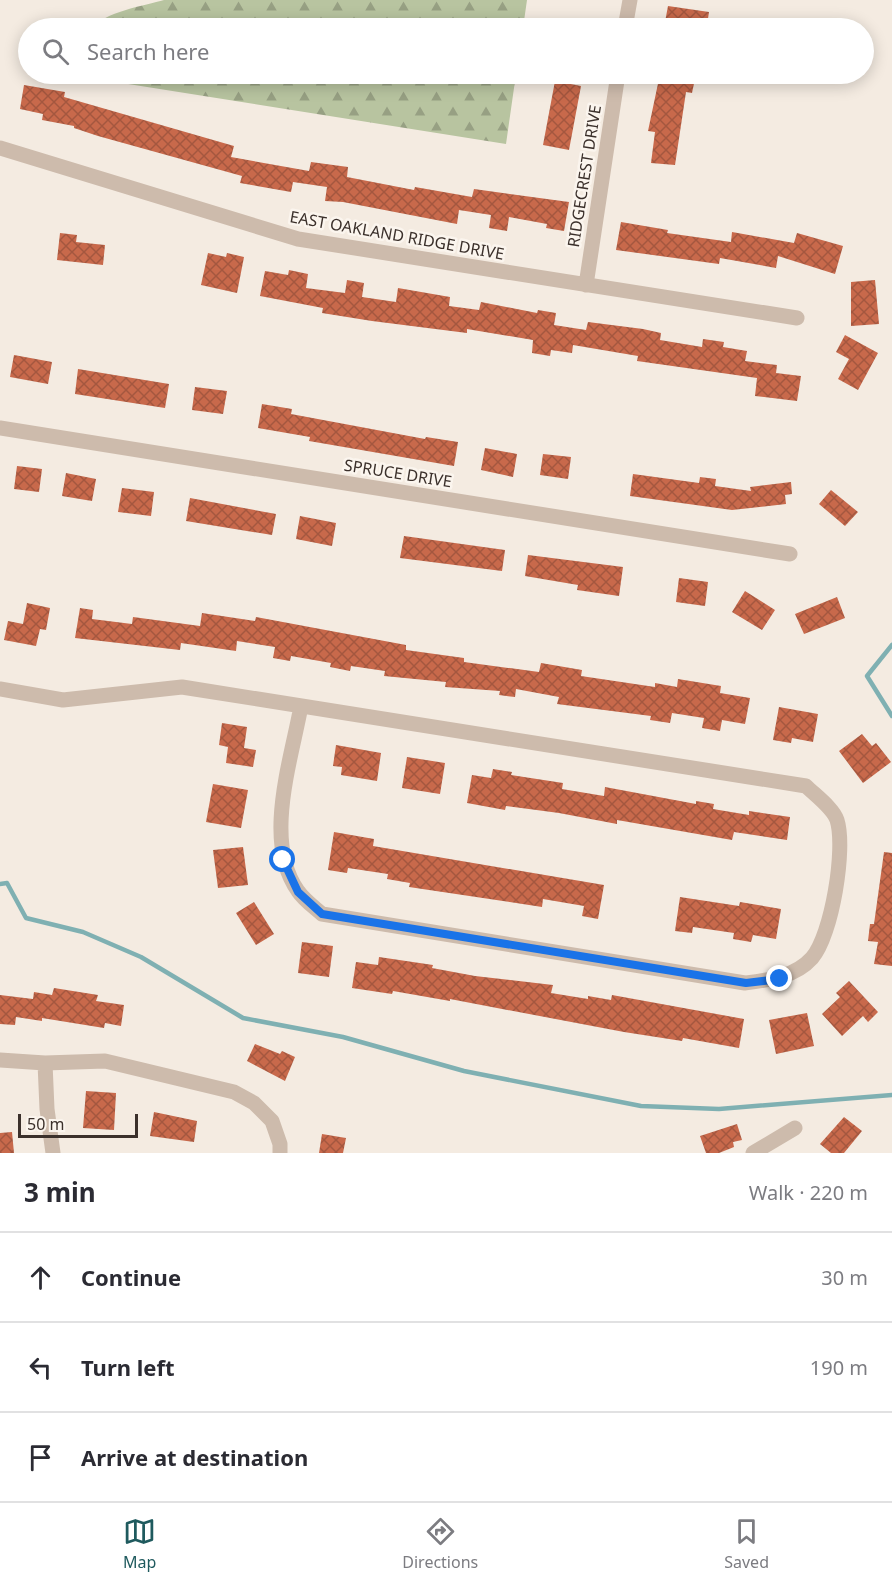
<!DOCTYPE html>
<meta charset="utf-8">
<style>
body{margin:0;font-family:"Noto Sans",sans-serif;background:#f2f2f3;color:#2b2b33}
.scale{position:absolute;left:18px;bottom:15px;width:120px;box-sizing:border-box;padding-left:6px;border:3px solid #3b302b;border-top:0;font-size:16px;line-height:21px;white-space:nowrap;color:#3b302b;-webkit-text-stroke:4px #fbf5ee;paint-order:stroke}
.stop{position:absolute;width:18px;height:18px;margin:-14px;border:4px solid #1a73e8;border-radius:50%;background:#fff}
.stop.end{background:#1a73e8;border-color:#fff;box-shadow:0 2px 6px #0008}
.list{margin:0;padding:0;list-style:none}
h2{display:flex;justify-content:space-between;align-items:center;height:78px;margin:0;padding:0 24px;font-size:26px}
h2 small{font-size:20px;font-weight:400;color:#7c7c81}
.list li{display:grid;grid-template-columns:39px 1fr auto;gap:18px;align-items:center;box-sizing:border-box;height:90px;padding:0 24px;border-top:2px solid #e1e1e2}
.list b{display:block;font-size:22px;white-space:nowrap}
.list em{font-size:20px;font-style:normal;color:#7c7c81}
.icon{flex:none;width:33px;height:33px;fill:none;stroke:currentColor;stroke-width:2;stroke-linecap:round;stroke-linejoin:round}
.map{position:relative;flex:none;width:892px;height:1153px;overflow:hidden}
.search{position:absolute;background:#fff;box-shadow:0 3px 15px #0003;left:18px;right:18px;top:18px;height:66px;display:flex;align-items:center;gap:15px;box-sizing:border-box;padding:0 21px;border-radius:33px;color:#7c7c81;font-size:22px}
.sheet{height:348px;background:#fff}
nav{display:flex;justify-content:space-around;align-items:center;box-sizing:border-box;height:84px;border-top:2px solid #e1e1e2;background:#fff;font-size:16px;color:#7c7c81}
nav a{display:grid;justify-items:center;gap:3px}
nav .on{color:#1f5a5e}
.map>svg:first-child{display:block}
.forest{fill:url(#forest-firs)}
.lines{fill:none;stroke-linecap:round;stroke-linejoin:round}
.stream{stroke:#7fb0b2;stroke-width:4.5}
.building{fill:url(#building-cross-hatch)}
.minor{stroke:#cdbbac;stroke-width:15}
.route{stroke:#1a73e8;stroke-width:8}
.labels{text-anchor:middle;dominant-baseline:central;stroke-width:5;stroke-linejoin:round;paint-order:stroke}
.street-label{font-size:16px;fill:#3b302b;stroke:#fbf5ee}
</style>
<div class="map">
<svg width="892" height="1153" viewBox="0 0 892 1153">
<defs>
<pattern id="forest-firs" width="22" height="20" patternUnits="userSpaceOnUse" patternTransform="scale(1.5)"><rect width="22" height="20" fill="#b8c4a0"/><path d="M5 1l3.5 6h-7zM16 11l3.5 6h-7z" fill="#97a083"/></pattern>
<pattern id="building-cross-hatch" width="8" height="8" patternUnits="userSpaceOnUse" patternTransform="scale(1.5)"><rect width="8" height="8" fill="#c8694b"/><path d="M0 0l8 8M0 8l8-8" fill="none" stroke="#a4573f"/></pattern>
</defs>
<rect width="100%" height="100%" fill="#f4ebe1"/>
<path class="forest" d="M 164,0 L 527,0 L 523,28 L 93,28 C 102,13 146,5 164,0 Z
M 65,74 L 516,74 L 506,144 Z"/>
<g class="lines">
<path class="stream" d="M 892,645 L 867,676 L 892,716
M 0,884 L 7,883 L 26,918 L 83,932 L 141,957 L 243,1018 L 343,1037 L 464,1071 L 641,1106 L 719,1109 L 892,1095"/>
</g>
<path class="building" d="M 668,6 L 709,12 L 707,25 L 698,23 L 698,28 L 674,28 L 675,23 L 665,22 Z
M 660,74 L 696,74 L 692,93 L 686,92 L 675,165 L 651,163 L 655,132 L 648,131 Z
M 555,81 L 581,86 L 569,150 L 543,145 Z
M 24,85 L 65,92 L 64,97 L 234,146 L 231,157 L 309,171 L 311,162 L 348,167 L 347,177 L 414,190 L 415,187 L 472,197 L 474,189 L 569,202 L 564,231 L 546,228 L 547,224 L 509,217 L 507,231 L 489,228 L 491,215 L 459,210 L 457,224 L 343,202 L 325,201 L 327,187 L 293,182 L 291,192 L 240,183 L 242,176 L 98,136 L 74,128 L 74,126 L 42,120 L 43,114 L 20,109 Z
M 621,222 L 668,230 L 667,233 L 731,242 L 732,232 L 794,243 L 797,233 L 843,246 L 835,274 L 778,256 L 776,268 L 720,258 L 719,264 L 616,250 Z
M 60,233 L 77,235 L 76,242 L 105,245 L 103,265 L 57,260 Z
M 208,253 L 226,257 L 227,253 L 244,257 L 237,293 L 201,285 Z
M 289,270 L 308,274 L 306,288 L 345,293 L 347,280 L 364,283 L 362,297 L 396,302 L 398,288 L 450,297 L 449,306 L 479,310 L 481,302 L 537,313 L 538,310 L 556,313 L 554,325 L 586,330 L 588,322 L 643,329 L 661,333 L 660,340 L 702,347 L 703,339 L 724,342 L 723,347 L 747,351 L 745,361 L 777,365 L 776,373 L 801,376 L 797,401 L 755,396 L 757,378 L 637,361 L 638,356 L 573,345 L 572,353 L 551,350 L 550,356 L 532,353 L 533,340 L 467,329 L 467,333 L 372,321 L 322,313 L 323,308 L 260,296 L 265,271 L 288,275 Z
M 875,280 L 879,324 L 851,326 L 851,282 Z
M 845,335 L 878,353 L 858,390 L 838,379 L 849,359 L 836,352 Z
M 14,355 L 52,362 L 48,384 L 10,377 Z
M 78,369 L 169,384 L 165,408 L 75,394 Z
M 195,387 L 227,391 L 223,414 L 192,410 Z
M 262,404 L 292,409 L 291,414 L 425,439 L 426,437 L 458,442 L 454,466 L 309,441 L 310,437 L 258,428 Z
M 485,448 L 517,454 L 513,477 L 481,470 Z
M 543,454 L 571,457 L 568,479 L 540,475 Z
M 17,466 L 42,469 L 39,492 L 14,489 Z
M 66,473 L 96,479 L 92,501 L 62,496 Z
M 633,474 L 699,483 L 700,477 L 716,479 L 715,486 L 751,491 L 750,487 L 791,482 L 792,494 L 785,495 L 786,504 L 732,510 L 630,496 Z
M 122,488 L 154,492 L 151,516 L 118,512 Z
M 831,490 L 858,512 L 845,526 L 819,504 Z
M 190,498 L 276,514 L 272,535 L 186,521 Z
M 300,516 L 336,523 L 332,546 L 296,539 Z
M 404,536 L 505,550 L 502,571 L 400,558 Z
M 528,555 L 623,567 L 619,596 L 577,590 L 578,585 L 525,576 Z
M 679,578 L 708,582 L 705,606 L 676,602 Z
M 745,591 L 775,610 L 762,630 L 732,612 Z
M 837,597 L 845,618 L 804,634 L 795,614 Z
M 27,603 L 50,608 L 46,630 L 40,629 L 36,646 L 4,640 L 8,621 L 23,624 Z
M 80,608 L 93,610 L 92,619 L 132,624 L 133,617 L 200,626 L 202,613 L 255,621 L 256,617 L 406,645 L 406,650 L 464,658 L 464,662 L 539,672 L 541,663 L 582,670 L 581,676 L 655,687 L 655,683 L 677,687 L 678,679 L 721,686 L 720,693 L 750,698 L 745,724 L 722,720 L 720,731 L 702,728 L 704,718 L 672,713 L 670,723 L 650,720 L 651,716 L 557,704 L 559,697 L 516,689 L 515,697 L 499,695 L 500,691 L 445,687 L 446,682 L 384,676 L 385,671 L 351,666 L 350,671 L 330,667 L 331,663 L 291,656 L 290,661 L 273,658 L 275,647 L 237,641 L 236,651 L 181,643 L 180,650 L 75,638 Z
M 779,707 L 818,714 L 813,742 L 792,738 L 791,743 L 773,740 Z
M 222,723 L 247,727 L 244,748 L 256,750 L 253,767 L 226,763 L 228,747 L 219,745 Z
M 862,734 L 872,746 L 876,743 L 891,762 L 863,783 L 839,751 Z
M 336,745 L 381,753 L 377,781 L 341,775 L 342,767 L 333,766 Z
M 407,757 L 445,763 L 440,794 L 402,788 Z
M 493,769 L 512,772 L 511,775 L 563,783 L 562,789 L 604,796 L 605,787 L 696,804 L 696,801 L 714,804 L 713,809 L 749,815 L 749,811 L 790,817 L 787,840 L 734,832 L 732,840 L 617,820 L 617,824 L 559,813 L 506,806 L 505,810 L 467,803 L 472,775 L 491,778 Z
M 213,784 L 248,790 L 241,828 L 206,822 Z
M 334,832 L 374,839 L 373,846 L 604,885 L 598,919 L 582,916 L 584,906 L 543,899 L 542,907 L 503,901 L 409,887 L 410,883 L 387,879 L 388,874 L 348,868 L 347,873 L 328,870 Z
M 243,847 L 248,885 L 218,888 L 213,850 Z
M 884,852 L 892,853 L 892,966 L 874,964 L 878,942 L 868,941 L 870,924 L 874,924 Z
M 680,897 L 739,906 L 740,902 L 781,909 L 776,939 L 753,935 L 751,942 L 733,939 L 734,933 L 693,927 L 692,933 L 675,931 Z
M 254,902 L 274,934 L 256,945 L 236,913 Z
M 302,942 L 333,946 L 329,977 L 298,973 Z
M 379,957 L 433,965 L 432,968 L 475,976 L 553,985 L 551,993 L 588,999 L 588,996 L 611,1000 L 612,995 L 744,1019 L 739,1048 L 683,1038 L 682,1041 L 624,1032 L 450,999 L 450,1001 L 393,991 L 392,994 L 352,988 L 356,962 L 378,965 Z
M 849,981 L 878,1012 L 868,1022 L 863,1016 L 842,1036 L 822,1014 L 840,997 L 836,993 Z
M 54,988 L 98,995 L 96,1001 L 124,1005 L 121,1026 L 105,1023 L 104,1028 L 42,1018 L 42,1021 L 16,1017 L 15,1025 L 0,1024 L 0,995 L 33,999 L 34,992 L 52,995 Z
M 807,1013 L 814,1046 L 776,1054 L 769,1020 Z
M 255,1044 L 280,1054 L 282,1051 L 295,1057 L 285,1081 L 247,1061 Z
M 86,1091 L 116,1093 L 114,1130 L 83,1128 Z
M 154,1112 L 197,1121 L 194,1142 L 150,1136 Z
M 844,1117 L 862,1131 L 844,1153 L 831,1153 L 820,1144 Z
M 737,1124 L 742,1140 L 733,1142 L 734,1147 L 719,1153 L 706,1153 L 700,1136 Z
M 12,1132 L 14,1153 L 0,1153 L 0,1133 Z
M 322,1134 L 346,1138 L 343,1153 L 319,1153 Z"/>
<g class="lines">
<path class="minor" d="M 625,28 L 630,0
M 0,148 L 298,239 L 797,318
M 586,285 L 618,74
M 0,428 L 790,554
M 0,689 L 63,700 L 182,687 L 806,786 C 815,795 833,808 837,820 C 846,848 832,935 812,958 C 795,977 769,980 745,983 L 322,914 C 314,907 304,900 298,891 C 263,842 291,761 301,706
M 0,1060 L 45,1063 L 105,1061 L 234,1092 L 254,1103 L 272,1121 L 280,1144 L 280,1153
M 45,1063 L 47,1109 L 53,1153
M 753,1153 L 795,1128"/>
</g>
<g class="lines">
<path class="route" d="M 283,860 L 298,892 L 322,914 L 746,983 L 780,979"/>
</g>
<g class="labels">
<g class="street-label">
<text transform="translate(584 176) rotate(-81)">RIDGECREST DRIVE</text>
<text transform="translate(397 235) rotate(10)">EAST OAKLAND RIDGE DRIVE</text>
<text transform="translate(398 473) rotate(9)">SPRUCE DRIVE</text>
</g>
</g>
</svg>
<div class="scale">50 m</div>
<div class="stop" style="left:283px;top:860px"></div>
<div class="stop end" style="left:780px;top:979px"></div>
<div class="search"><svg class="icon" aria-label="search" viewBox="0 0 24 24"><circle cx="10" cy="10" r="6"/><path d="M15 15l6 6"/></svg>Search here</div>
</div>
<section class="sheet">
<h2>3 min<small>Walk · 220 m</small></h2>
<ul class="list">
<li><svg class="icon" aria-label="ahead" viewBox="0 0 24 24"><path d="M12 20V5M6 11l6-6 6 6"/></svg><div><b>Continue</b></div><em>30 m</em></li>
<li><svg class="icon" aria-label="left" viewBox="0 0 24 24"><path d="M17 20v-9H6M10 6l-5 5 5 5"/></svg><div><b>Turn left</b></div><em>190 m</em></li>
<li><svg class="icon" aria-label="arrive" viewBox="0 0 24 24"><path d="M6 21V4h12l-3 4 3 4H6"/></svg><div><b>Arrive at destination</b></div></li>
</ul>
</section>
<nav>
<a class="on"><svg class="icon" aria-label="map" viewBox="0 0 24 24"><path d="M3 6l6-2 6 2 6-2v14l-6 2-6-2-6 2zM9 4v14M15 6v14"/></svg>Map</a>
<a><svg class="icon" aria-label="directions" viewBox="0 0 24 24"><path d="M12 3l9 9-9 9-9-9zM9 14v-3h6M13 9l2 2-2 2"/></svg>Directions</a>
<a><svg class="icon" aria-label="saved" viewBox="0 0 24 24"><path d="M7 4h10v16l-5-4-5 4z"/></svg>Saved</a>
</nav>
